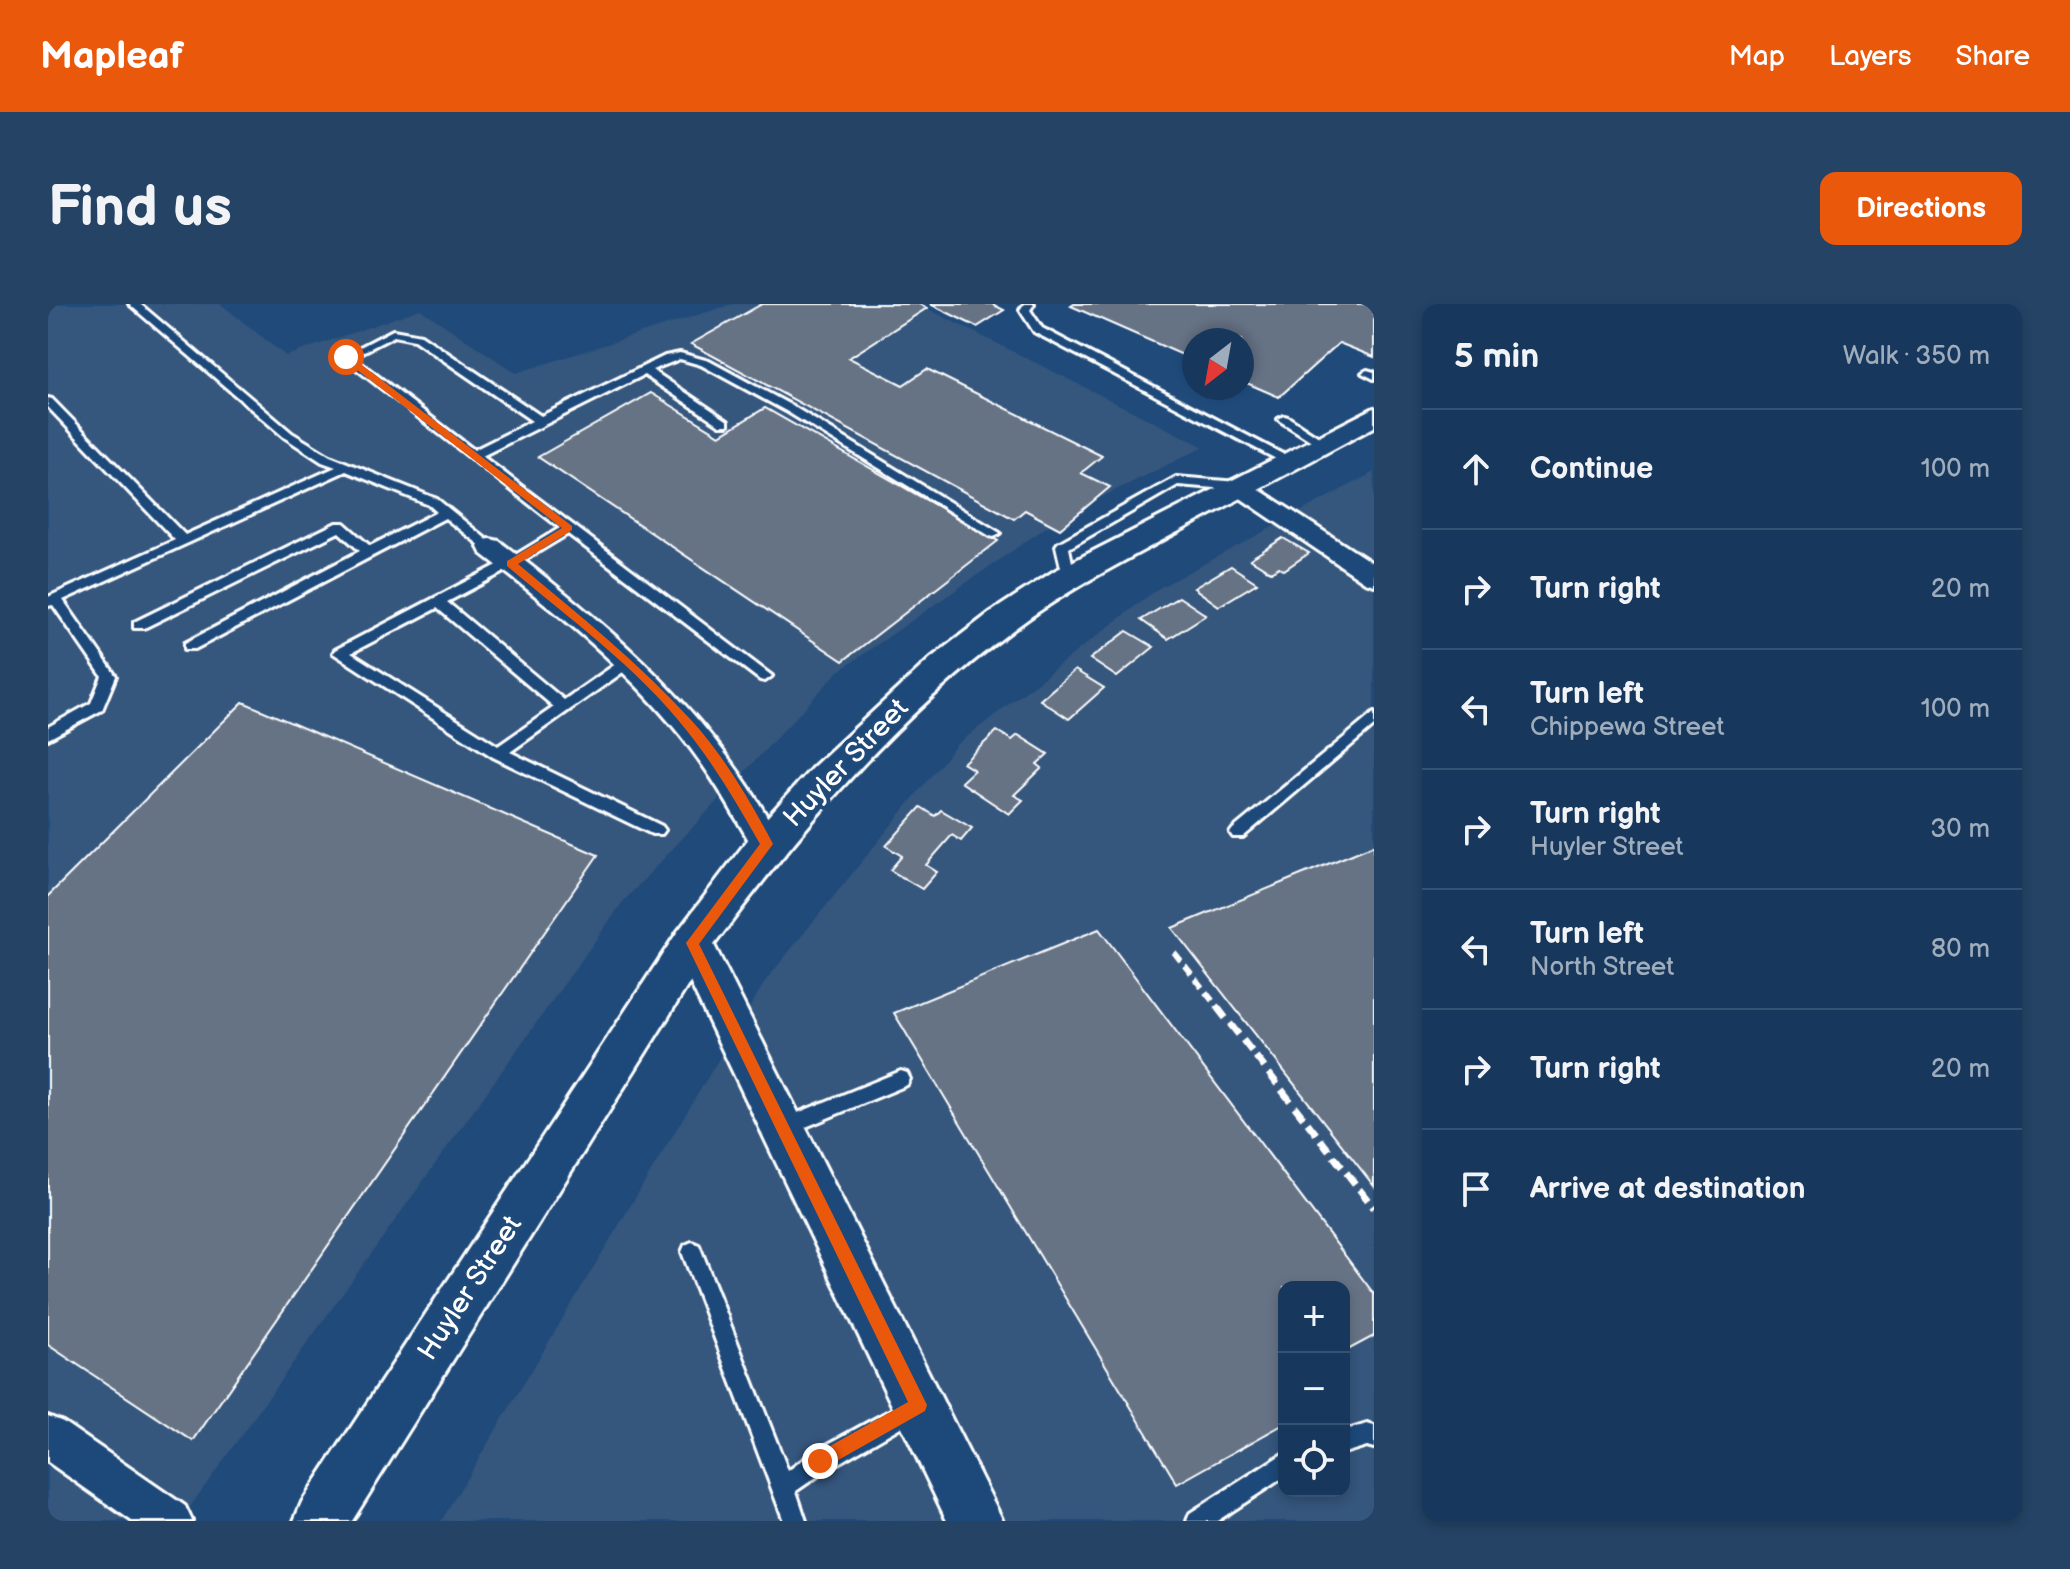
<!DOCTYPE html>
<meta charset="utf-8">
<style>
body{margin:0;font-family:"Balsamiq Sans",sans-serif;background:#244365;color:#f1f3f6}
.controls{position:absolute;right:24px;bottom:24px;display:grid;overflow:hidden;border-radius:16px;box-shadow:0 4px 12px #0003}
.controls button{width:72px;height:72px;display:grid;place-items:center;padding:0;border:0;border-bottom:2px solid #365272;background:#17385c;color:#f1f3f6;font:40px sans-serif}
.compass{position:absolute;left:1134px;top:24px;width:72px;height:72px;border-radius:50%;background:#17385c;box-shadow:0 4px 12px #0003;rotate:211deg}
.stop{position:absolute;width:24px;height:24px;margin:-18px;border:6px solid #ea580c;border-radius:50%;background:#fff}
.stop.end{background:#ea580c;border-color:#fff;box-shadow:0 2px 8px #0008}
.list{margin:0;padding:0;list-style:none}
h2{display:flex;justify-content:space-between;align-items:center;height:104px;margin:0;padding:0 32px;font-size:34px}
h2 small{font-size:26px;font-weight:400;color:#9eacbb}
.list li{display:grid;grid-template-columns:52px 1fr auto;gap:24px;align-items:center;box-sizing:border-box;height:120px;padding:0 32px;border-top:2px solid #365272}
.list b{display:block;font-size:30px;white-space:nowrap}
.list p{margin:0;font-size:26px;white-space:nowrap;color:#9eacbb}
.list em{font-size:26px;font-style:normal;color:#9eacbb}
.icon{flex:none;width:44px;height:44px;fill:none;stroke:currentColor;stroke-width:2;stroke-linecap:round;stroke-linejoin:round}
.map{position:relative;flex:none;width:1326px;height:1217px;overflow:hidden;border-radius:16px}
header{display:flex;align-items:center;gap:48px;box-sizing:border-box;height:112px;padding:0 40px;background:#ea580c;color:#fff}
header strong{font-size:38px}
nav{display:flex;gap:44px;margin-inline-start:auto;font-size:28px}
.intro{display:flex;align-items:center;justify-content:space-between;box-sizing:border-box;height:192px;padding:0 48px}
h1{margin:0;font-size:56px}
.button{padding:20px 36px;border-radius:16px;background:#ea580c;color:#fff;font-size:28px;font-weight:700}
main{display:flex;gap:48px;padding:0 48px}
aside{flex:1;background:#17385c;border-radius:16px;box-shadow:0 4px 12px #0003}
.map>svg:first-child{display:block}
.built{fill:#34567d;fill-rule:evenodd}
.building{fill:#667385;stroke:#fff;stroke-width:2}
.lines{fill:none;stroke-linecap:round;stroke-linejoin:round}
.service-casing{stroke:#fff;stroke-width:6}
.minor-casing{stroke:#fff;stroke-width:6}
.tertiary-casing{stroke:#fff;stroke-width:6}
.service{fill:#1f4a7a;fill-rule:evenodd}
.minor{fill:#1f4a7a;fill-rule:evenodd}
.tertiary{fill:#1f4a7a;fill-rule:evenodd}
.rail-far1{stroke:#fff;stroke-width:6;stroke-dasharray:11 6;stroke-linecap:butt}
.rail{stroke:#fff;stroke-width:7;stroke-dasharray:14 7;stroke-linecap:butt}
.route{fill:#ea580c}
.labels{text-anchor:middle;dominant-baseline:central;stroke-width:8;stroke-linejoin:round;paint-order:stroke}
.street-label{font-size:28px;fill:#fff;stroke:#1f4a7a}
</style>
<header>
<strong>Mapleaf</strong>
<nav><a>Map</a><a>Layers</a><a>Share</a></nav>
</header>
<div class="intro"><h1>Find us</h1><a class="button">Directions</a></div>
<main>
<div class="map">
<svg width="1326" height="1217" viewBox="0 0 1326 1217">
<rect width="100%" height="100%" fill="#1f4a7a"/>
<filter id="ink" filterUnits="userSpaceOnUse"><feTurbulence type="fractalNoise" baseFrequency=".0125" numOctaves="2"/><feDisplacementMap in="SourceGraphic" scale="16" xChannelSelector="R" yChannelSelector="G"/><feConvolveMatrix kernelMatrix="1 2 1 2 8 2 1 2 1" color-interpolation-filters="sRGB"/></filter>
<g filter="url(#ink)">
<path class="built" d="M 0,0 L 173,0 L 238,52 L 372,5 L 468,69 L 684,0 L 870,0 L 1156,143 L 1013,213 L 790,368 L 575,598 L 132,1217 L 0,1217 Z
M 1326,168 L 1326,1217 L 393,1217 L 718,676 L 908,441 L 1109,285 ZM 1236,983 L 1296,983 L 1296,1187 L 1236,1187 Z"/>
<path class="building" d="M 714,0 L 871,0 L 879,4 L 801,54 L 855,81 L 879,65 L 1054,152 L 1033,169 L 1062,183 L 1012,225 L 977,206 L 966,215 L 643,40 Z
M 882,0 L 944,0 L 956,6 L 929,23 Z
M 1026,0 L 1326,0 L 1326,53 L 1291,39 L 1231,93 L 1194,77 L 1194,36 L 1146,36 L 1146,56 L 1023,2 Z
M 603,89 L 672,131 L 717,104 L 950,237 L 795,357 L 490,153 Z
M 1235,234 L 1261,249 L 1236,266 L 1231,263 L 1223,268 L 1202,255 Z
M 1183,262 L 1209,279 L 1171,302 L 1146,284 Z
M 1131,293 L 1158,311 L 1120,335 L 1093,316 Z
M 1079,327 L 1106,343 L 1069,373 L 1042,355 Z
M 1027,366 L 1056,384 L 1021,415 L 992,396 Z
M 195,398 L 550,551 L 145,1137 L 0,1041 L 0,592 Z
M 949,427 L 964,436 L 970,431 L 1000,450 L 989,460 L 994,464 L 966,491 L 975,496 L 961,510 L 913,478 L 926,466 L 915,459 Z
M 873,503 L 887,512 L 893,506 L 924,524 L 913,537 L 904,531 L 878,561 L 889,568 L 874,585 L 842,566 L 854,552 L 838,542 Z
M 1326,541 L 1326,882 L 1124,624 Z
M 1051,625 L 1326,990 L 1326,1032 L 1296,1048 L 1296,983 L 1236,983 L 1236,1120 L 1129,1180 L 846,709 Z"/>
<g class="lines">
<defs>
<path id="service" d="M 81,0 L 92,0 L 244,129 L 282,152 L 389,195 L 448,243 L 446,246 L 438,246 L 397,214 L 147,345 L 137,345 L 137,339 L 312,247 L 291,228 L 96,324 L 86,324 L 86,318 L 288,219 L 296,219 L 322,242 L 389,208 L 381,201 L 298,167 L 15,296 L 68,372 L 54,406 L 0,435 L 0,423 L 43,399 L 54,372 L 5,301 L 0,302 L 0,293 L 127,236 L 0,103 L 0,94 L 4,95 L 137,231 L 288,163 L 274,158 L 236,133 Z
M 976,0 L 986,0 L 982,6 L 994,24 L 1246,156 L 1244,159 L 1236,159 L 986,28 L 972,6 Z
M 345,26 L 373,31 L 493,112 L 617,52 L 632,49 L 661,57 L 746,103 L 952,229 L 946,233 L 942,232 L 738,107 L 653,61 L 632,55 L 604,66 L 680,117 L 680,121 L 672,121 L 596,71 L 434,152 L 724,372 L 717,377 L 712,376 L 520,230 L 467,262 L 399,298 L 516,396 L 575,355 L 585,355 L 585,361 L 462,448 L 614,522 L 617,526 L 614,530 L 604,530 L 445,453 L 285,349 L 287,346 L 459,256 L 512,224 L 293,53 ZM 346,32 L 366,36 L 484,117 L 426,146 L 305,53 ZM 389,304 L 506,403 L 450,442 L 303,349 Z
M 1319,66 L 1326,68 L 1326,75 L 1314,69 Z
M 1236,112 L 1240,113 L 1280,139 L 1270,141 L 1232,117 L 1230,115 Z
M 1128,173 L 1190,178 L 1196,182 L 1190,186 L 1130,181 L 1021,244 L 1027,273 L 1021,277 L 1016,276 L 1008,242 L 1010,239 Z
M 1326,409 L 1326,422 L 1195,533 L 1185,533 L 1182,529 L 1185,525 Z
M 853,767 L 859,769 L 862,775 L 859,781 L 736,832 L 730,829 L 727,823 L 730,817 Z
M 644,938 L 651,941 L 740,1167 L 764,1149 L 861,1096 L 868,1093 L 875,1096 L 878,1103 L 875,1110 L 780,1165 L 748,1187 L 758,1217 L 736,1217 L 634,948 L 637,941 Z
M 1319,1120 L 1326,1122 L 1326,1144 L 1319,1142 L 1296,1149 L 1296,1127 Z
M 1236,1149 L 1236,1173 L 1169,1217 L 1139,1217 L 1142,1209 Z"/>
<path id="minor" d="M 1190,175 L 1198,177 L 1326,260 L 1326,281 L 1317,278 L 1182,187 L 1178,182 L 1182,177 Z
M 442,235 L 451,237 C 563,323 669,412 734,540 L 730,549 L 719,552 L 708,549 C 688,514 668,478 643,445 C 585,368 509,308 433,249 L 430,243 L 433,237 Z
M 0,1112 L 15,1118 L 137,1202 L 144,1217 L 84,1217 L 0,1158 Z"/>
<path id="tertiary" d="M 1326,104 L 1326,123 C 1258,160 1190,196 1122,232 C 1069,261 1015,288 966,325 C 848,413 753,524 666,641 L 955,1217 L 899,1217 L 642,678 L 304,1217 L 246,1217 L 254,1198 L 630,627 L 705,529 L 764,464 L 883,354 L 943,308 L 1006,267 Z"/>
</defs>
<use href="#service" class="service-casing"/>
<use href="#minor" class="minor-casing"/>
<use href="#tertiary" class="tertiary-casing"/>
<use href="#service" class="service"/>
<use href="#minor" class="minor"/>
<use href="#tertiary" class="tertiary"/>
<path class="rail-far1" d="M 1126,648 L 1171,705"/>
<path class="rail" d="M 1169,703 L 1326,904"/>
</g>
</g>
<path class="route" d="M 295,51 L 301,51 L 524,222 L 524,226 L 470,260 C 530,310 591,359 644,417 C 676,452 703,498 725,540 L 651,640 L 879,1101 L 877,1107 L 778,1163 L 772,1166 L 766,1163 L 763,1157 L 766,1151 L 860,1098 L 638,639 L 712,540 C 690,501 667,462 639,427 C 589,363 520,314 459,262 L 459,257 L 514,224 L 295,55 Z"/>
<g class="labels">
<g class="street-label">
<text transform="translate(798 459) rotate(-46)">Huyler Street</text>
<text transform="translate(422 984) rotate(-57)">Huyler Street</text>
</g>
</g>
</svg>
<div class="controls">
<button>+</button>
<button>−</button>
<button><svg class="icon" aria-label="locate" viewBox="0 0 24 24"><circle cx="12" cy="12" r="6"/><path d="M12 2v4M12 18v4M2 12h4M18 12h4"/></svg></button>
</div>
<svg class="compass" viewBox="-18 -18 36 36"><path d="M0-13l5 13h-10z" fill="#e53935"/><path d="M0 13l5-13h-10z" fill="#9eacbb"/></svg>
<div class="stop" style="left:298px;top:53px"></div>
<div class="stop end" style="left:772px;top:1157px"></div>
</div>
<aside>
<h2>5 min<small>Walk · 350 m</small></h2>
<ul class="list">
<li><svg class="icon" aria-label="ahead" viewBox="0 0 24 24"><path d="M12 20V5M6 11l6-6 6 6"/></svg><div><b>Continue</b></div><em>100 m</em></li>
<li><svg class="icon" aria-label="right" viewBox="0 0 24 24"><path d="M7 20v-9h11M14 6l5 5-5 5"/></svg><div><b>Turn right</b></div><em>20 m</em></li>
<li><svg class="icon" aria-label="left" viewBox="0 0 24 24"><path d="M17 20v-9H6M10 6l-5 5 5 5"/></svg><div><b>Turn left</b><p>Chippewa Street</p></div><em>100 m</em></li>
<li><svg class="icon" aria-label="right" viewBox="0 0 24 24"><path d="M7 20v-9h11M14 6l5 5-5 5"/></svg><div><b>Turn right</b><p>Huyler Street</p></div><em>30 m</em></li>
<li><svg class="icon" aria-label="left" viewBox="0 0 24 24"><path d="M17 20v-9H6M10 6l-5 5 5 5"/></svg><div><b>Turn left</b><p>North Street</p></div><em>80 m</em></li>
<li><svg class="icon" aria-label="right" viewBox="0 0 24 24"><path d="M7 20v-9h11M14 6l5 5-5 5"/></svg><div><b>Turn right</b></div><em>20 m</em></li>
<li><svg class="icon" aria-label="arrive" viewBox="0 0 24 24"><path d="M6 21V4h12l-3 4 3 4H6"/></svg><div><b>Arrive at destination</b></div></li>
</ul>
</aside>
</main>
